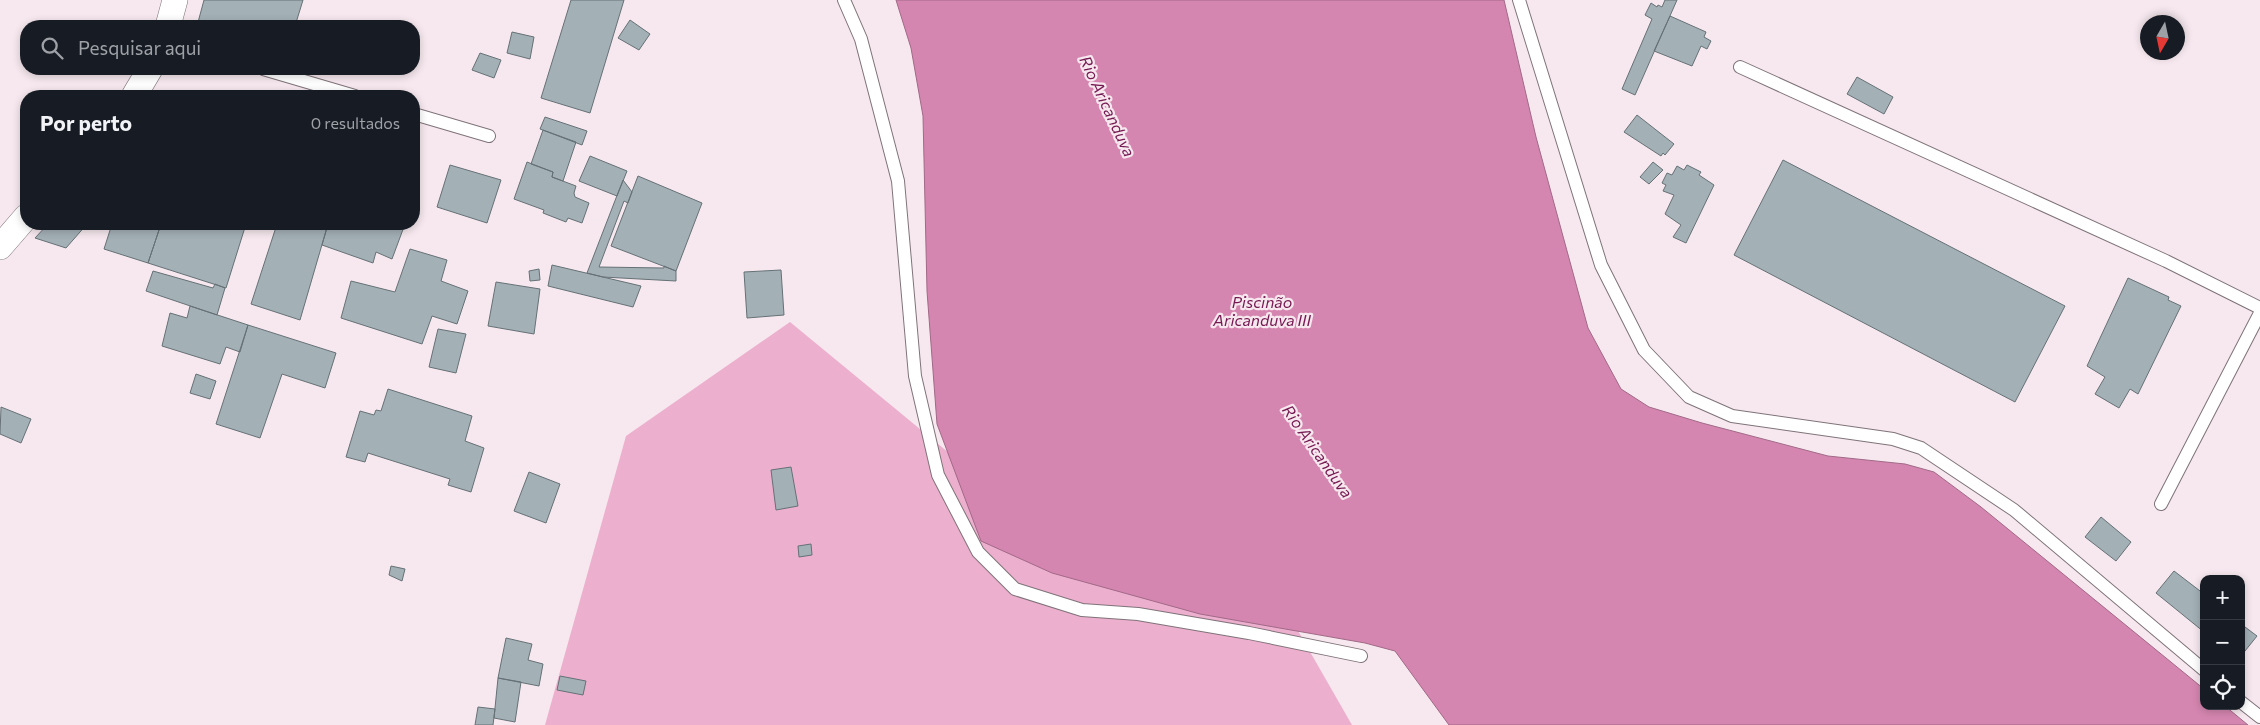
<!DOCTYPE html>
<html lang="pt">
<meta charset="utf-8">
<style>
body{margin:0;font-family:Commissioner,sans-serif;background:#20242c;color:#f1f3f6}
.controls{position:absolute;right:15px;bottom:15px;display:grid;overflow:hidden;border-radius:10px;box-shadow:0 2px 8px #0003}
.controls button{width:45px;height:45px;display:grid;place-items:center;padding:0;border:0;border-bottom:1px solid #363941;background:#171b24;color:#f1f3f6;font:25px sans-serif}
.compass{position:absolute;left:2140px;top:15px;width:45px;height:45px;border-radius:50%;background:#171b24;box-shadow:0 2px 8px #0003;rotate:189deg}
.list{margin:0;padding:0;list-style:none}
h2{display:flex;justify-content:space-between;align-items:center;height:65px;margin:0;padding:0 20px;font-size:21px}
h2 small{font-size:16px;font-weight:400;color:#9ea1a6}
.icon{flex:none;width:28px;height:28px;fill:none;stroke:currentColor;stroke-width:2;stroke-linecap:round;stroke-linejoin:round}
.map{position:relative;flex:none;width:2260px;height:725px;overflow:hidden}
.search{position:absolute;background:#171b24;box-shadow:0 2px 8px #0003;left:20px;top:20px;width:400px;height:55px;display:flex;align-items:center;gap:12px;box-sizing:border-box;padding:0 18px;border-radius:20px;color:#9ea1a6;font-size:19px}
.panel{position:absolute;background:#171b24;box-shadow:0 2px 8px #0003;left:20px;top:90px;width:400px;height:140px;border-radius:20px}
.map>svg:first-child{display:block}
.green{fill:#edafce}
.water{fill:#d586b0;stroke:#a16987}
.building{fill:#a3b0b6;stroke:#657176}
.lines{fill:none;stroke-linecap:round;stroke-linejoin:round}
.service-casing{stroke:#7f7379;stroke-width:14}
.minor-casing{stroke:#7f7379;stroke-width:26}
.service{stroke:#fff;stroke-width:12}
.minor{stroke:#fff;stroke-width:25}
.labels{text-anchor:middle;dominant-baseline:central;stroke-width:4.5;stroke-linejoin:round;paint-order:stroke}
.water-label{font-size:16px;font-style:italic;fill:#761952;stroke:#f6e8ee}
</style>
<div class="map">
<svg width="2260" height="725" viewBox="0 0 2260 725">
<rect width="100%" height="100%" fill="#f6e8ee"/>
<path class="green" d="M 790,322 L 960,462 L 1185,434 L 1352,725 L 545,725 L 626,436 Z"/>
<path class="water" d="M 896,0 L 1504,0 L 1536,137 L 1588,328 L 1621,389 L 1649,407 L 1702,423 L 1828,456 L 1905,464 L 1934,472 L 1981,507 L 2204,689 L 2204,706 L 2225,706 L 2248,725 L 1449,725 L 1395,651 L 1365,643 L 1200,614 L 1052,573 L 981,541 L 937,424 L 927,291 L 923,116 L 911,48 Z"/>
<path class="building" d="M 204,0 L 303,0 L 295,26 L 285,26 L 269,22 L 267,26 L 197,26 Z
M 571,0 L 624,0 L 590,113 L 541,98 Z
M 1665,0 L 1677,0 L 1635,95 L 1622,89 L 1652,19 L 1645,15 L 1651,3 L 1657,7 L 1658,5 L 1662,7 Z
M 1670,16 L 1706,32 L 1704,37 L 1711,41 L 1707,49 L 1701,46 L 1692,66 L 1654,51 Z
M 630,20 L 650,34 L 639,50 L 618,38 Z
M 512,32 L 534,37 L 530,59 L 507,53 Z
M 480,53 L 501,60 L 494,78 L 472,70 Z
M 1857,77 L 1893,97 L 1884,114 L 1847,94 Z
M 1637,115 L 1674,144 L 1665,155 L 1663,153 L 1661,156 L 1624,132 Z
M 545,117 L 587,131 L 582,145 L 540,129 Z
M 543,130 L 576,142 L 563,181 L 552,177 L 553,172 L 531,164 Z
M 590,156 L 627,171 L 617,196 L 579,181 Z
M 1783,160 L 2065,306 L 2015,402 L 1734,255 Z
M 527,162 L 553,172 L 552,177 L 576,186 L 574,193 L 575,197 L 589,203 L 582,223 L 568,218 L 566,222 L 543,213 L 544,210 L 514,199 Z
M 1653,162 L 1663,170 L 1649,184 L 1640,177 Z
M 450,165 L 501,180 L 487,223 L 437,207 Z
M 1687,165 L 1701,172 L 1699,175 L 1714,185 L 1686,243 L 1673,237 L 1681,225 L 1665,214 L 1674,195 L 1663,191 L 1666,185 L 1662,183 L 1667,173 L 1672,175 L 1677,166 L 1684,170 Z
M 638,176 L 702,203 L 676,271 L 611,246 Z
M 623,180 L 632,192 L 628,203 L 624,201 L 599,267 L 664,268 L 664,266 L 676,271 L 676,281 L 603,277 L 587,273 Z
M 48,224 L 87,224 L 66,248 L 35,238 Z
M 112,224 L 161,224 L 148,263 L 104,249 Z
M 161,224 L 246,224 L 226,288 L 148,263 Z
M 277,224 L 328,224 L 300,320 L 251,304 Z
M 328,224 L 405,224 L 392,259 L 376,252 L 373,263 L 322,245 Z
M 410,249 L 447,260 L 441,281 L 468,291 L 457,324 L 432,316 L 422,344 L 341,318 L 351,281 L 395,292 Z
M 552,265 L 641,286 L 633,307 L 548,286 Z
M 539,269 L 540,280 L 530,281 L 529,271 Z
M 781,270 L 784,315 L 747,318 L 744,272 Z
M 153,271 L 213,288 L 215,284 L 225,288 L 217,315 L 146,291 Z
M 2128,278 L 2169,297 L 2168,300 L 2181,306 L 2138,394 L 2130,389 L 2119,408 L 2095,394 L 2105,377 L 2087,366 Z
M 496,282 L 540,289 L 534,334 L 488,326 Z
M 190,306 L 248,325 L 240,352 L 226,347 L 220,364 L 162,346 L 170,313 L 187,318 Z
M 248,325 L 336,353 L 325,388 L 282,374 L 260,438 L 216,424 Z
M 438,329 L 466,334 L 456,373 L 429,367 Z
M 196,374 L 216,381 L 210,399 L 190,393 Z
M 388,389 L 472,416 L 465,441 L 484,448 L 471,492 L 448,485 L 450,479 L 368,453 L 365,462 L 346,457 L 360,411 L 374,415 L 376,410 L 381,411 Z
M 1,407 L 31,419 L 21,443 L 0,434 Z
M 791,467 L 798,506 L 776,510 L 771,470 Z
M 529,472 L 560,484 L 546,523 L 514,511 Z
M 2101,517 L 2131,542 L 2116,561 L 2085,537 Z
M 811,544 L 812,555 L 799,557 L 798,546 Z
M 391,566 L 405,569 L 402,581 L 389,575 Z
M 2174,571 L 2204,594 L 2204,632 L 2156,593 Z
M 2241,624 L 2257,636 L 2241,656 Z
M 506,638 L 532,644 L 528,660 L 543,664 L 539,686 L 498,678 Z
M 560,676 L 586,681 L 583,695 L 557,690 Z
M 498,678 L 521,682 L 515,722 L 494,718 Z
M 478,707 L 495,709 L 493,725 L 475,725 Z"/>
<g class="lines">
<defs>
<path id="service" d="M 844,0 L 861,39 L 898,181 L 915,376 L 938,475 L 978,552 L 1015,589 L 1082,610 L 1138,614 L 1249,633 L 1361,656
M 1519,0 L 1601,265 L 1644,350 L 1689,397 L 1732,416 L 1893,439 L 1921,448 L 2014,510 L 2204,670
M 1740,67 L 2166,261 L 2260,308
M 263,69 L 355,96
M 414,114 L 489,136
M 2161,504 L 2260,313
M 2241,702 L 2260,717"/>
<path id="minor" d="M 168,26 L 175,0
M 134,96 L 150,69
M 0,247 L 26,217"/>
</defs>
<use href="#service" class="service-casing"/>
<use href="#minor" class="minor-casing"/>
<use href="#service" class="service"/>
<use href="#minor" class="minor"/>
</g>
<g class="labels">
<g class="water-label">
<text transform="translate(1108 106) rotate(65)">Rio Aricanduva</text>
<text x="1262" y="301">Piscinão<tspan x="1262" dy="18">Aricanduva III</tspan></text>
<text transform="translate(1318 451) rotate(55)">Rio Aricanduva</text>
</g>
</g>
</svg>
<div class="controls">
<button>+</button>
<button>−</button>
<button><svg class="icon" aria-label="locate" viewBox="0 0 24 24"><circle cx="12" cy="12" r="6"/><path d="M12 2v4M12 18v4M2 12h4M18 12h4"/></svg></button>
</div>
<svg class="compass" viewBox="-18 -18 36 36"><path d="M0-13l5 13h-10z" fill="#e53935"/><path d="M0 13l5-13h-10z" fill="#9ea1a6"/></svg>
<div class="search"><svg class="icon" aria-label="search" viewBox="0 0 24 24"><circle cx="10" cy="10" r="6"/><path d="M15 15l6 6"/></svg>Pesquisar aqui</div>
<section class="panel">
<h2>Por perto<small>0 resultados</small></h2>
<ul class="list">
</ul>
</section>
</div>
